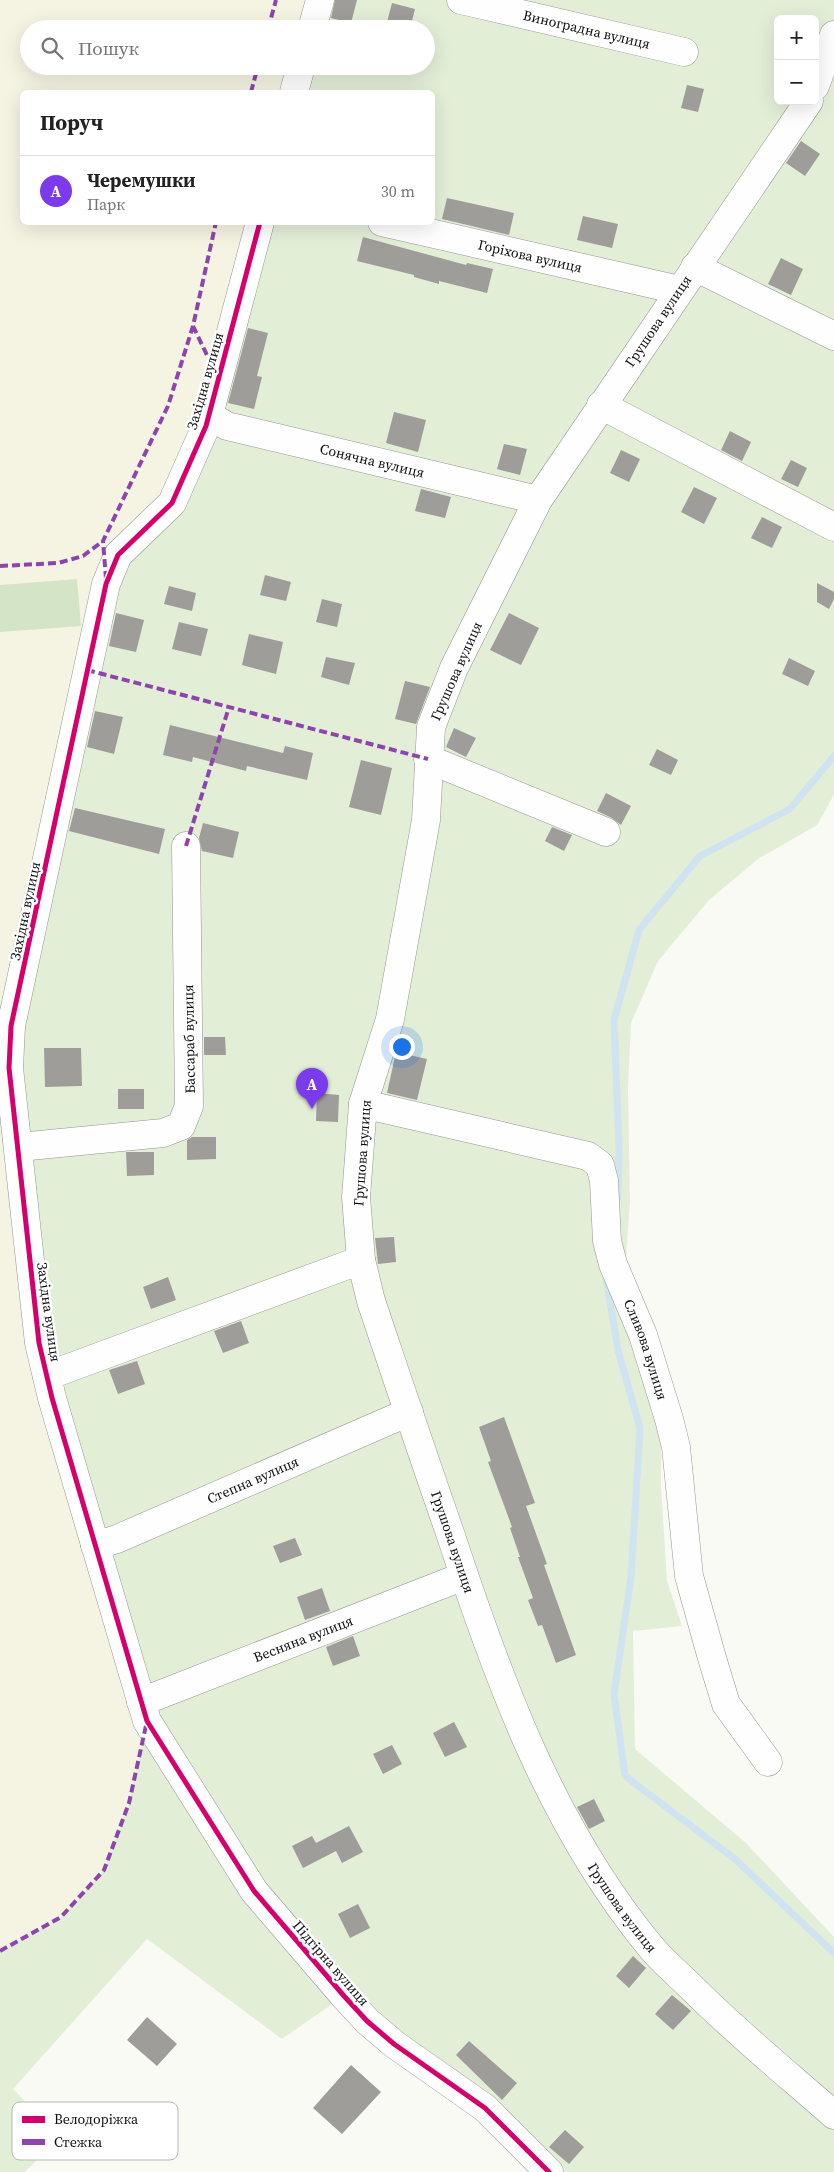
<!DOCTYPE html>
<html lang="uk">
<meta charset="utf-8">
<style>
body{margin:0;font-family:"Source Serif 4",serif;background:#f2f2f2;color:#222}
.controls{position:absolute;right:15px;top:15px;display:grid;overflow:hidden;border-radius:8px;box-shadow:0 5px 20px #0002}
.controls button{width:45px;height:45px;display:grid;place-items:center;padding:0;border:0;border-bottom:1px solid #e0e0e0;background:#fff;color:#222;font:25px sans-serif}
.you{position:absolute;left:401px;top:1046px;width:18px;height:18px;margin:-12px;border:4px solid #fff;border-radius:50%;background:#1a73e8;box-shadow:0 0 0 8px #1a73e833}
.badge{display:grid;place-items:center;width:32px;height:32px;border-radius:50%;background:#7c3aed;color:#fff;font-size:16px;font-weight:700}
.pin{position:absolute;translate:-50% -41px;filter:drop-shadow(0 1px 2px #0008)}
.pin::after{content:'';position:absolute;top:26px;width:18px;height:15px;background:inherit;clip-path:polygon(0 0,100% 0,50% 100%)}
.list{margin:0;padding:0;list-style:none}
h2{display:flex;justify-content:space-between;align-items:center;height:65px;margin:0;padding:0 20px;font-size:21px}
h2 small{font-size:16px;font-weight:400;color:#767676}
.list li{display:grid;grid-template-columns:32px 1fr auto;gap:15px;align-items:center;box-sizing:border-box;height:70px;padding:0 20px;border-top:1px solid #e0e0e0}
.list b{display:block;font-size:19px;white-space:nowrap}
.list p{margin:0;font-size:16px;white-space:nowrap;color:#767676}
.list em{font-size:16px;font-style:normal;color:#767676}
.icon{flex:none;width:28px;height:28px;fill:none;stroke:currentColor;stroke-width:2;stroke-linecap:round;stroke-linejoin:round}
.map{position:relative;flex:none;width:834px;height:2172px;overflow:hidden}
.search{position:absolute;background:#fff;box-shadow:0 5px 20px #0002;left:20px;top:20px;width:415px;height:55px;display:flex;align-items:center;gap:12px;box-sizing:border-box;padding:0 18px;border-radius:28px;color:#767676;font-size:19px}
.panel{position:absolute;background:#fff;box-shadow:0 5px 20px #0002;left:20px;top:90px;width:415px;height:135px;border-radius:8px}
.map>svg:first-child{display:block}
.farmland{fill:#f5f4e3}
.green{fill:#e3eed7;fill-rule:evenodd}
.forest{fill:#d4e5c7}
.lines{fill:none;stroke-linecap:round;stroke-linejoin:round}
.stream{stroke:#cfe3f1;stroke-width:7}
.building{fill:#9e9d9a}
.minor-casing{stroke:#959593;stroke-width:29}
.minor{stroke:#fefefe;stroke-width:28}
.quiet{stroke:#8e44ad;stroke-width:4;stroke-dasharray:8 4;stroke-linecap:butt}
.cycleway-casing{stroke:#fff;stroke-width:8}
.cycleway{stroke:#d6006c;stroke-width:5}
.labels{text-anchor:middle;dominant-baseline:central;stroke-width:5;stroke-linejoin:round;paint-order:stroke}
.street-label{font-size:14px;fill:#0f0f0f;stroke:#fff}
.key{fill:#fff;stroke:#b7b7b7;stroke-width:1}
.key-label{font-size:14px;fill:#0f0f0f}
</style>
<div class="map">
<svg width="834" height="2172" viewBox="0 0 834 2172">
<rect width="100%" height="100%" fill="#fafaf5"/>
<path class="farmland" d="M 0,0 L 312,0 L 303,29 L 29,29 L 29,66 L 293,66 L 286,92 L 22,92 L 22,222 L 253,223 L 147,1721 L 129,1803 L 104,1870 L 61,1917 L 0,1951 Z"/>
<path class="green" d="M 328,0 L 834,0 L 834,795 L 817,825 L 758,859 L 709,900 L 658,961 L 631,1023 L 628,1088 L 630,1201 L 625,1272 L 661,1417 L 661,1486 L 667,1581 L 682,1626 L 633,1631 L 635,1749 L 746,1843 L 834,1937 L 834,2172 L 559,2172 L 403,2034 L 354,1994 L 261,1883 L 155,1715 L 47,1344 L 19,1031 L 125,560 L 178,510 L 270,223 L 432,222 L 432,92 L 303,92 L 310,66 L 426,66 L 426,29 L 320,29 ZM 778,19 L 815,19 L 815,101 L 778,101 Z
M 147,1721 L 344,1996 L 282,2039 L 147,1939 L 13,2089 L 60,2137 L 25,2172 L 0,2172 L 0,1951 L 61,1917 L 104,1870 L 129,1803 Z"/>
<path class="forest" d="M 77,579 L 81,626 L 0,632 L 0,585 Z"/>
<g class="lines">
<path class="stream" d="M 618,1197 L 619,1146 L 614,1020 L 639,930 L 700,856 L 790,809 L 834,756
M 606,1278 L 618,1350 L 640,1428 L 631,1577 L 614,1694 L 625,1776 L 735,1859 L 834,1953"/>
</g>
<path class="building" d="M 335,0 L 357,0 L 351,23 L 331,18 Z
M 392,3 L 415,9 L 410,29 L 386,26 Z
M 687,85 L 704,89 L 698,112 L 681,108 Z
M 801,141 L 820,154 L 805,176 L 786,163 Z
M 447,198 L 514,213 L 509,235 L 442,219 Z
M 583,216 L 618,224 L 612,248 L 577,240 Z
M 363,237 L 466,265 L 467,263 L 493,269 L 487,293 L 439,281 L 439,284 L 414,277 L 414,275 L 357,261 Z
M 781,258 L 803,269 L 791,295 L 768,284 Z
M 248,328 L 268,333 L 257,376 L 262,377 L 254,409 L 228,403 Z
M 394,412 L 426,420 L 418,452 L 386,443 Z
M 730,431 L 751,442 L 742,461 L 721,450 Z
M 504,444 L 527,449 L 520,475 L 497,469 Z
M 621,450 L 640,459 L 629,482 L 610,473 Z
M 791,460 L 807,468 L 798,487 L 781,479 Z
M 694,487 L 717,498 L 704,524 L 681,512 Z
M 421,489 L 451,497 L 445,518 L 415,511 Z
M 762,517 L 782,527 L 772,548 L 751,538 Z
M 265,575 L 291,582 L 286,601 L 260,595 Z
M 817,583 L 834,592 L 834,599 L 829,609 L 817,602 Z
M 169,586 L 196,593 L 192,611 L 164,604 Z
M 322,599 L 342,604 L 337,627 L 316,622 Z
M 116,613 L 144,620 L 136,652 L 109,646 Z
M 509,613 L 539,628 L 521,665 L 490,650 Z
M 179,622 L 208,629 L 201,656 L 172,649 Z
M 249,634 L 283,642 L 276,674 L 242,665 Z
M 326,657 L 355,663 L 349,685 L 321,677 Z
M 789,658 L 815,671 L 808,686 L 782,674 Z
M 405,681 L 430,687 L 416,724 L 395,719 Z
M 95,711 L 123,717 L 114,754 L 87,747 Z
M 170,725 L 283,753 L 285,746 L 313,753 L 307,780 L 247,766 L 246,771 L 193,757 L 192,762 L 163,755 Z
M 454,728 L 476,738 L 466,757 L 446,747 Z
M 657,749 L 678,760 L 671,775 L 649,765 Z
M 361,760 L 392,768 L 381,815 L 349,807 Z
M 606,793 L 631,806 L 621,825 L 612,818 L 597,811 Z
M 75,808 L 165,829 L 159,854 L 69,831 Z
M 203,823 L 239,832 L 233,858 L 202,851 L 199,838 Z
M 552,827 L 572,835 L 564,851 L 545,841 Z
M 204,1037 L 225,1037 L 226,1055 L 204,1055 Z
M 44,1048 L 81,1048 L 82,1086 L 45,1087 Z
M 396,1052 L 427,1059 L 417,1100 L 387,1093 Z
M 118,1089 L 144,1089 L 144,1109 L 118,1109 Z
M 317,1093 L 339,1095 L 338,1122 L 316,1121 Z
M 192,1137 L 216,1137 L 216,1159 L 187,1160 L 187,1140 Z
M 126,1152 L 154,1152 L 154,1175 L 127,1176 Z
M 394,1237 L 396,1262 L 378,1264 L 375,1238 Z
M 168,1277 L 176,1300 L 151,1309 L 143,1287 Z
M 241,1321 L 249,1343 L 223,1353 L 214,1331 Z
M 137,1361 L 145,1384 L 118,1394 L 109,1370 Z
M 504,1417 L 535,1503 L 526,1506 L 547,1564 L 544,1565 L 576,1655 L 556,1663 L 542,1625 L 538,1626 L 528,1600 L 533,1598 L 518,1557 L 520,1557 L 510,1528 L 512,1527 L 488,1462 L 491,1461 L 479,1427 Z
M 295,1538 L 302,1555 L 280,1563 L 273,1546 Z
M 322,1588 L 330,1611 L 305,1620 L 297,1597 Z
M 353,1636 L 360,1656 L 333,1666 L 326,1647 Z
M 454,1722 L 467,1747 L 445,1757 L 433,1733 Z
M 392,1745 L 402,1764 L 383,1774 L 373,1754 Z
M 594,1799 L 605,1821 L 589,1829 L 577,1807 Z
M 349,1826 L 363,1852 L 342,1863 L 336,1851 L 303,1868 L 292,1846 L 312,1836 L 316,1843 Z
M 358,1904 L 370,1928 L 350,1938 L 338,1914 Z
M 633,1956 L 646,1968 L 629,1988 L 616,1976 Z
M 672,1995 L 691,2011 L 673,2030 L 655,2014 Z
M 147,2017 L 177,2044 L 157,2066 L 127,2040 Z
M 469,2041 L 517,2083 L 502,2100 L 456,2055 Z
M 351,2065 L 381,2092 L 342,2134 L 313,2108 Z
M 565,2130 L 584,2147 L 569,2164 L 549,2147 Z"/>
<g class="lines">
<defs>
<g id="minor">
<path id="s1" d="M 461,0 L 684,52"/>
<path d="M 312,29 L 320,0"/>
<path d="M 815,86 L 834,35"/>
<path d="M 294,92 L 301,66"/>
<path id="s2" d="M 809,101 L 538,500 L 454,668 L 431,727 L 426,820 L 390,1019 L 363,1104 L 356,1197 L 361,1260 L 371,1301 C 397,1378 423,1456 450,1533 C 498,1679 551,1826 650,1946 C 662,1961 677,1973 691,1987 C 736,2032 786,2073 834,2115"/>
<path d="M 260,222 L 206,426 L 172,503 L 118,555 L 106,584 L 11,1026 L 9,1068 L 39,1343 L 52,1398 L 147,1721 L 254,1891 L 344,1996 L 367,2021 L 394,2044 L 485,2108 L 549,2172"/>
<path id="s3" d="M 382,222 L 679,290"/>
<path d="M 695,267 L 834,336"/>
<path d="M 601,405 L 834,527"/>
<path id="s4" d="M 210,416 L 227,426 L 538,500"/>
<path d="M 428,759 L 606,832"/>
<path id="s5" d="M 363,1104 L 588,1156 L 600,1165 L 604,1181 L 607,1241 L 613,1264 L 643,1335 L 669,1419 L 676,1447 L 689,1576 L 712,1658 L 726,1704 L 768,1762"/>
<path d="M 19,1147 L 163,1133 L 181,1126 L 189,1106 L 186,846"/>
<path d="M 47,1376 L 361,1260"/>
<path id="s6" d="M 95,1546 L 117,1539 L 409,1412"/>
<path id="s7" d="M 141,1702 L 464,1576"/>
</g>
</defs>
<use href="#minor" class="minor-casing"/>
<use href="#minor" class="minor"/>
<path class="quiet" d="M 268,29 L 276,0
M 251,92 L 258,66
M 193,326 L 218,378
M 0,566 L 58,563 L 83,556 L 103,541
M 106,579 L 103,541 L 168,406 L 193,326 L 216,222
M 87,670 L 428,759
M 186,846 L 229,707
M 0,1951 L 61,1917 L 104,1870 L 129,1803 L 147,1721"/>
<defs>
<path id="cycleway" d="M 260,222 L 206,426 L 172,503 L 118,555 L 106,584 L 11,1026 L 9,1068 L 39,1343 L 52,1398 L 147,1721 L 254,1891 L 344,1996 L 367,2021 L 394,2044 L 485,2108 L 549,2172"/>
</defs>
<use href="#cycleway" class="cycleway-casing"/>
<use href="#cycleway" class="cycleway"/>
</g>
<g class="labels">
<g class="street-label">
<text stroke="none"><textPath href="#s1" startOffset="129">Виноградна вулиця</textPath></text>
<text stroke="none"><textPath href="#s3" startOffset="152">Горіхова вулиця</textPath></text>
<text transform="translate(658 321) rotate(-56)">Грушова вулиця</text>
<text transform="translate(205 381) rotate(-74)">Західна вулиця</text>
<text stroke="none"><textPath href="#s4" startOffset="169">Сонячна вулиця</textPath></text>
<text transform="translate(456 671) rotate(-66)">Грушова вулиця</text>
<text transform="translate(25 911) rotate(-78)">Західна вулиця</text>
<text transform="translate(189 1039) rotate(-91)">Бассараб вулиця</text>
<text transform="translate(362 1153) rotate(-86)">Грушова вулиця</text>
<text transform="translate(49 1312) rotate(82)">Західна вулиця</text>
<text stroke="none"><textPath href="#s5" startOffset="438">Сливова вулиця</textPath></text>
<text stroke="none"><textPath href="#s6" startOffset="171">Степна вулиця</textPath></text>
<text stroke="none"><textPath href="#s2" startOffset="1571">Грушова вулиця</textPath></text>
<text stroke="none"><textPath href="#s7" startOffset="174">Весняна вулиця</textPath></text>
<text stroke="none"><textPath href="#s2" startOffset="1976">Грушова вулиця</textPath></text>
<text transform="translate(331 1963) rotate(49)">Підгірна вулиця</text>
</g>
</g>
<rect x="12" y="2102" width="166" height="58" rx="8" class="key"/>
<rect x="22" y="2116" width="23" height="7" fill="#d6006c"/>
<rect x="22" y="2139" width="23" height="6" fill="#8e44ad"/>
<g class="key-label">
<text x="54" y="2124">Велодоріжка</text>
<text x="54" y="2147">Стежка</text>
</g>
</svg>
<div class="controls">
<button>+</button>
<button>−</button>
</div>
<div class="you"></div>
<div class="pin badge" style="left:312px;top:1109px">A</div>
<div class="search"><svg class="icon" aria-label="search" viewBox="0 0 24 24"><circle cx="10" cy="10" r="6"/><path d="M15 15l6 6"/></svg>Пошук</div>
<section class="panel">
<h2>Поруч<small></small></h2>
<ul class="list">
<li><span class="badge">A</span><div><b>Черемушки</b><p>Парк</p></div><em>30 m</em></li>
</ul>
</section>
</div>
